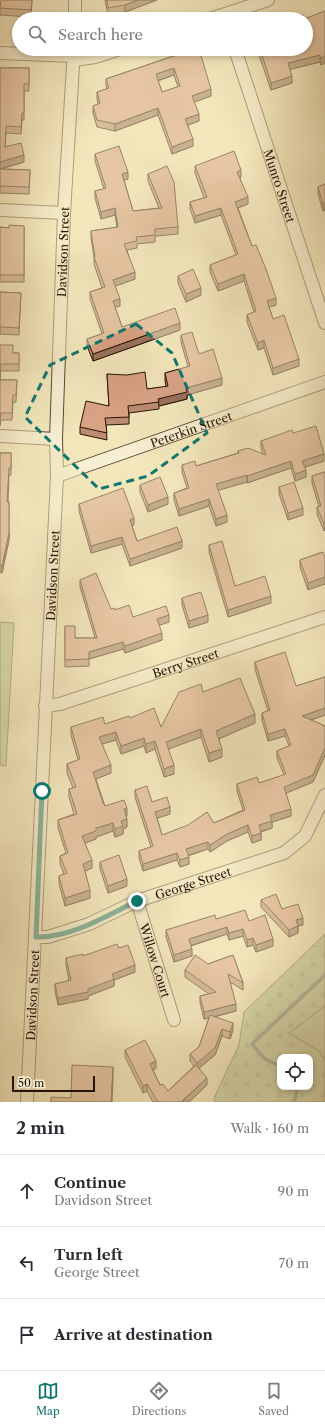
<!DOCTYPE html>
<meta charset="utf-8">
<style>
body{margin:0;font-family:"Libre Caslon Text",serif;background:#f7f7f7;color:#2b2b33}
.controls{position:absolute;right:12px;bottom:12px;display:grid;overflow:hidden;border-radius:8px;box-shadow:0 2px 6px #0003}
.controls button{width:36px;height:36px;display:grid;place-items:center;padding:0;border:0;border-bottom:1px solid #e1e1e2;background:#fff;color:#2b2b33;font:20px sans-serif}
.scale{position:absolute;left:12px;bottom:10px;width:83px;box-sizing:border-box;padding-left:4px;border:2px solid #271401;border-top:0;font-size:11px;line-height:14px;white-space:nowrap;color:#271401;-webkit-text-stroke:3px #f7efd3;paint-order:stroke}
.stop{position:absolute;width:12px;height:12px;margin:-9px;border:3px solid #0f766e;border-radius:50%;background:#fff}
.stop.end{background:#0f766e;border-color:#fff;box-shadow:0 1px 4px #0008}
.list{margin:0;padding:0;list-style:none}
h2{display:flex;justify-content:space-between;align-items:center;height:52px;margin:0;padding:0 16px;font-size:17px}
h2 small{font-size:13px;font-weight:400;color:#7c7c81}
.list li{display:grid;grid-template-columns:26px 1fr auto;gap:12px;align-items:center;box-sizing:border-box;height:72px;padding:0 16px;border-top:1px solid #e1e1e2}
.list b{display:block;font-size:15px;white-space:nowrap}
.list p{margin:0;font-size:13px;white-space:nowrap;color:#7c7c81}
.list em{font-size:13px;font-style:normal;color:#7c7c81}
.icon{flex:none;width:22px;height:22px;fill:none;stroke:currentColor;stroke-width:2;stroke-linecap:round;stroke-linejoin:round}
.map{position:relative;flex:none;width:325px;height:1102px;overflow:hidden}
.search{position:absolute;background:#fff;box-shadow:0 2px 6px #0003;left:12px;right:12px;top:12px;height:44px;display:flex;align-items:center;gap:10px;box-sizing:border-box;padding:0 14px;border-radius:22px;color:#7c7c81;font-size:15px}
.sheet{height:268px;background:#fff}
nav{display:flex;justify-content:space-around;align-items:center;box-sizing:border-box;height:56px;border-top:1px solid #e1e1e2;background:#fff;font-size:11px;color:#7c7c81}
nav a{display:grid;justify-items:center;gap:2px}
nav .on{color:#0f766e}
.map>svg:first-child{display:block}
.forest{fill:url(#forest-firs);stroke:#6e6d4b;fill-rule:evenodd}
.green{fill:#b5c695;stroke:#6e6d4b}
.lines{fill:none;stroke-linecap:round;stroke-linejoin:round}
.stream{stroke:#6e7a6e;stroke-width:3.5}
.street-casing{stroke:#5a4830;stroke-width:14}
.street{stroke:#f7efd3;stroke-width:12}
.wall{fill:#bb8c72;stroke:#271401;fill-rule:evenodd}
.shaded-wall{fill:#98725d;stroke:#271401}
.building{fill:#d9a385;stroke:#271401;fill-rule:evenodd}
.route{stroke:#0f766e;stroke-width:5}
.marked{fill:none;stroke:#0f766e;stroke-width:3;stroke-dasharray:8 5;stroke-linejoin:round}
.labels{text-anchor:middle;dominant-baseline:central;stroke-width:4;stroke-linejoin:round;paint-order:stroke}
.street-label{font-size:12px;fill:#271401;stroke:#f7efd3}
</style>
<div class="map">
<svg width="325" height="1102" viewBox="0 0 325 1102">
<defs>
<pattern id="forest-firs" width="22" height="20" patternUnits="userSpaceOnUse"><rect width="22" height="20" fill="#b5c695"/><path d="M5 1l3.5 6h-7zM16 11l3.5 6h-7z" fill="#9ca97f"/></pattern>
</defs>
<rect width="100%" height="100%" fill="#f3e6bb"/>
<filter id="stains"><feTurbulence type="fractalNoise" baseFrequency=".005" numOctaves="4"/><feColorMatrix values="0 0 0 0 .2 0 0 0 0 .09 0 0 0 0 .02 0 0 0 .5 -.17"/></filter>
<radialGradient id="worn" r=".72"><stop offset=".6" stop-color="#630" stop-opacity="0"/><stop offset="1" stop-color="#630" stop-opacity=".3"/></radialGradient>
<path class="forest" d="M 325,934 L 325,1006 L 290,1033 L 319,1051 L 325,1060 L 325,1102 L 215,1102 L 214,1098 L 239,1045 L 244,1012 ZM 280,1057 L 310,1057 L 310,1087 L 280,1087 Z"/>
<path class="green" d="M 0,622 L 14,623 L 6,766 L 0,765 Z
M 325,1006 L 325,1060 L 319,1051 L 289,1033 Z"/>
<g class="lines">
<path class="stream" d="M 280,1066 L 265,1059 L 252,1044 L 325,975
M 294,1102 L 298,1087"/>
<defs>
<g id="street">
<path d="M 75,19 L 75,0"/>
<path d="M 210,19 L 268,0"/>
<path id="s1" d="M 235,49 L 325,323"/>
<path d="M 0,53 L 74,56"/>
<path d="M 74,60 L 95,57 L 120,49"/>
<path d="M 0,210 L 64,213"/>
<path d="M 0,436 L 56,439"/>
<path id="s2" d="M 57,476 L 325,382"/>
<path id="s3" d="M 45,706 L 60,704 L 325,617"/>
<path id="s4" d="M 137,901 L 174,1020"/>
<path id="s5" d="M 36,937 L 48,937 L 89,924 L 137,901 L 284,853 L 305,836 L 325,795"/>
<path id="s6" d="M 27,1102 L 57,476 L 56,439 L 64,213 L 74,49"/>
</g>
</defs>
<use href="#street" class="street-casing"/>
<use href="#street" class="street"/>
</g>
<path class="wall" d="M 32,0 L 31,17 L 0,15 L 0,8 Z
M 105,0 L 157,0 L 125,12 L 108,15 Z
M 325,11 L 325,63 L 321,65 L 320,62 L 290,69 L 292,83 L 271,90 L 257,49 L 306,49 Z
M 194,49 L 211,96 L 194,102 L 199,121 L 188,125 L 193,146 L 172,154 L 158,115 L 115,131 L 97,127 L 93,113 L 93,106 L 98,104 L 97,99 L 97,92 L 107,89 L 106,86 L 106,79 ZM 174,75 L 178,87 L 162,92 L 158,81 Z
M 0,68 L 29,68 L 29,91 L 24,91 L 24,120 L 22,120 L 21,134 L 6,133 L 5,147 L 24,162 L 0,169 Z
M 95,154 L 128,179 L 124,180 L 133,211 L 159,208 L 148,181 L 148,174 L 178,227 L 178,234 L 155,236 L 155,242 L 137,244 L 137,248 L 127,250 L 135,279 L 115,286 L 120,306 L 115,307 L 122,327 L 180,330 L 93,361 L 87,346 L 87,339 L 102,334 L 90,299 L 90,292 L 102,288 L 94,264 L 94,257 L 91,238 L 91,231 L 117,227 L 115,215 L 101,219 L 95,198 L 95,191 L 104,189 L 95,161 Z
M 195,166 L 241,177 L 240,178 L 248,204 L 238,208 L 252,246 L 276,305 L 269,307 L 273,319 L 299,366 L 273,375 L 264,348 L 258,350 L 247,322 L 247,315 L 254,312 L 244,281 L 218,291 L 210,272 L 210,265 L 236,255 L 221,215 L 195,223 L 190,209 L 190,202 L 204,198 L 195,173 Z
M 0,169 L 30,170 L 29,194 L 0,193 Z
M 325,184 L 325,210 L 323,211 L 318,194 L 318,187 Z
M 24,226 L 24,282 L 0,282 L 0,227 L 9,228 Z
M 178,276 L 201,295 L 186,302 L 178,283 Z
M 0,292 L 21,293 L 19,335 L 0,334 Z
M 181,335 L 199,354 L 222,385 L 187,395 L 187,399 L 159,406 L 159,409 L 129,413 L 129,424 L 106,425 L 107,440 L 80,434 L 80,427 L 109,406 L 107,374 L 147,389 L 166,387 L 165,380 L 165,373 L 188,367 L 181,342 Z
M 0,345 L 13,353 L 19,353 L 19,371 L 0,371 L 0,380 L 17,380 L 16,402 L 13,402 L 12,420 L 1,420 L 0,426 Z
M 293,433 L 324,461 L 305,467 L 306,477 L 295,481 L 291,468 L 247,483 L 247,482 L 218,490 L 227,522 L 216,526 L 209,506 L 179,516 L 174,500 L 174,493 L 187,488 L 182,472 L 182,465 L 196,466 L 238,453 L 238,451 L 263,454 L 261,448 L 261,441 Z
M 0,453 L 11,453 L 11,475 L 9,475 L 8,502 L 9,502 L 9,540 L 2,573 L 0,572 Z
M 325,472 L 325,530 L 324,531 L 317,514 L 317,507 L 319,507 L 312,483 L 312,476 Z
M 140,485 L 168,504 L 148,512 L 140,492 Z
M 279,487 L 303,515 L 288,520 L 279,494 Z
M 79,504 L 134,525 L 132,526 L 137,541 L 182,548 L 130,566 L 122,544 L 91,553 L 79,511 Z
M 209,545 L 235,586 L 271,603 L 228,617 L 209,552 Z
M 323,552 L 308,590 L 300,567 L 300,560 Z
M 80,580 L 111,609 L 133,617 L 169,622 L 159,625 L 162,640 L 125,653 L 123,649 L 89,659 L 89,666 L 65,667 L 65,626 L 75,638 L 95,638 L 80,587 Z
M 182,598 L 208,622 L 189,628 L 182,605 Z
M 255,662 L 296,686 L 325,677 L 325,715 L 311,720 L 325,726 L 325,755 L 313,782 L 286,793 L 291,816 L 272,822 L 272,828 L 261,832 L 261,840 L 252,843 L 248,832 L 227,841 L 210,852 L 208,849 L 188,856 L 189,864 L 180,867 L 177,860 L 143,871 L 139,858 L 139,851 L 151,847 L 135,797 L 135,790 L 170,814 L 157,818 L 162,835 L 214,823 L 243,810 L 237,791 L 237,784 L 259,783 L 284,775 L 277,758 L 277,751 L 289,746 L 285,736 L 268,741 L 262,720 L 262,713 L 268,711 L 255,669 Z
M 203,692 L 255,723 L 219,739 L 222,757 L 209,762 L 201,737 L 168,749 L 174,774 L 164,777 L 155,749 L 146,753 L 144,746 L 121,754 L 116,740 L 102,744 L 111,773 L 96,779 L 105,806 L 127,816 L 126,817 L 127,827 L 123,829 L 123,834 L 115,837 L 113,831 L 96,837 L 96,839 L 85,843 L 92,868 L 85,871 L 90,898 L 65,906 L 59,884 L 59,876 L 64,874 L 60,864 L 60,856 L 66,853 L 58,828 L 58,820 L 74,814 L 69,797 L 69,789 L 73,788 L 67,773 L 67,764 L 78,760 L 71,735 L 71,727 L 105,724 L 130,718 L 161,727 Z
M 100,862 L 127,886 L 108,893 L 100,869 Z
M 261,900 L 282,909 L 303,925 L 298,926 L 298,933 L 289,937 L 261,907 Z
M 216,919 L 249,921 L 273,946 L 256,952 L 253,945 L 247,947 L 243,936 L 229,940 L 227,934 L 191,946 L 192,956 L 174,962 L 166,937 L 166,930 Z
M 119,948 L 135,972 L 114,980 L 114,986 L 88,996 L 88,999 L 58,1005 L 55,991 L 55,984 L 69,981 L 66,965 L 66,958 L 83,956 Z
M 233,955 L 243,983 L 243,990 L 230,982 L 236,1011 L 214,1017 L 233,1030 L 230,1039 L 222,1036 L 215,1055 L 199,1068 L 207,1085 L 189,1102 L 153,1102 L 147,1091 L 143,1093 L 125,1057 L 125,1050 L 156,1068 L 153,1070 L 160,1085 L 168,1091 L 194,1066 L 190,1061 L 190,1054 L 199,1047 L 209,1018 L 204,1019 L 200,1003 L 200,996 L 209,994 L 185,977 L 185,970 L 208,964 Z"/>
<path class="shaded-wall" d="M 138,0 L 157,0 L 125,12 L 125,5 Z
M 320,55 L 320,62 L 288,70 L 288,63 Z
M 325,56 L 325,63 L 321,65 L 321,58 Z
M 174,68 L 174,75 L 156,81 L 156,74 Z
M 292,76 L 292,83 L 271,90 L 271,83 Z
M 211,89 L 211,96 L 192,103 L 192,96 Z
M 158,108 L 158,115 L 115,131 L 115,124 Z
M 199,114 L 199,121 L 185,126 L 185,119 Z
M 193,139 L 193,146 L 172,154 L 172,147 Z
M 24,155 L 24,162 L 0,169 L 0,162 Z
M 241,170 L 241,177 L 237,179 L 237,172 Z
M 128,172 L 128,179 L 122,181 L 122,174 Z
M 248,197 L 248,204 L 235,209 L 235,202 Z
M 325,203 L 325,210 L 323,211 L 323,204 Z
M 115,208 L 115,215 L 101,219 L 101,212 Z
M 221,208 L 221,215 L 195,223 L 195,216 Z
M 135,272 L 135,279 L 113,287 L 113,280 Z
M 244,274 L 244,281 L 218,291 L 218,284 Z
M 201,288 L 201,295 L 186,302 L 186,294 Z
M 276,298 L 276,305 L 267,308 L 267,301 Z
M 120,299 L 120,306 L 113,308 L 113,301 Z
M 180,323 L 180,330 L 93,361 L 93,354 Z
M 264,340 L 264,348 L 258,350 L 258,343 Z
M 299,359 L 299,366 L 273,375 L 273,368 Z
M 222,378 L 222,385 L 187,395 L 187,399 L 159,406 L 158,399 L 186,388 Z
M 324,454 L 324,461 L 302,468 L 302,461 Z
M 291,461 L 291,468 L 247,483 L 247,476 Z
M 306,470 L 306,477 L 295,481 L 295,474 Z
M 247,475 L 247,482 L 216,491 L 216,484 Z
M 168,497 L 168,504 L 148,512 L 148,505 Z
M 209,499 L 209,506 L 179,516 L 179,509 Z
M 303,508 L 303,515 L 288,520 L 288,513 Z
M 227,515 L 227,522 L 216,526 L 216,519 Z
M 134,518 L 134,525 L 130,527 L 130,520 Z
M 325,523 L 325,530 L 324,531 L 324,524 Z
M 9,533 L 9,540 L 2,573 L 2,566 Z
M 122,537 L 122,544 L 91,553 L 91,546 Z
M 182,541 L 182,548 L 130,566 L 130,559 Z
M 325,577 L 325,584 L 308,590 L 308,583 Z
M 271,596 L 271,603 L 228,617 L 228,610 Z
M 169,615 L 169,622 L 157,626 L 157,619 Z
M 208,615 L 208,622 L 189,628 L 189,621 Z
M 162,633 L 162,640 L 125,653 L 125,646 Z
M 123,642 L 123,649 L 89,659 L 89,652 Z
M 325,708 L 325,715 L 302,723 L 302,716 Z
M 255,714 L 255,723 L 216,740 L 216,731 Z
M 201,729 L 201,737 L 166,750 L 166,742 Z
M 285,729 L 285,736 L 268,741 L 268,734 Z
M 116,732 L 116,740 L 99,745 L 99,737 Z
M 144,738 L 144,746 L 121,754 L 121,746 Z
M 155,741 L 155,749 L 146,753 L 146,744 Z
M 325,748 L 325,755 L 313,782 L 284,794 L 284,787 Z
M 222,749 L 222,757 L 209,762 L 209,753 Z
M 111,765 L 111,773 L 93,780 L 93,772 Z
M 174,765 L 174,774 L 164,777 L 164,769 Z
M 170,807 L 170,814 L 155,819 L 155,812 Z
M 127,808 L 127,816 L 124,817 L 124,809 Z
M 291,809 L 291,816 L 272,822 L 272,828 L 259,832 L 259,825 L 270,815 Z
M 127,819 L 127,827 L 123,829 L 123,834 L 115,837 L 115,829 L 121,821 Z
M 113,823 L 113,831 L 96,837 L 96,839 L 82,844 L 82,836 L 96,828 Z
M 248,825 L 248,832 L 227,841 L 210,852 L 210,845 L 227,834 Z
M 261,833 L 261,840 L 252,843 L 252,836 Z
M 208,842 L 208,849 L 186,856 L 186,849 Z
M 177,853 L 177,860 L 143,871 L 143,864 Z
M 189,857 L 189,864 L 180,867 L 180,860 Z
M 92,860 L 92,868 L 83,872 L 83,864 Z
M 127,879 L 127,886 L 108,893 L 108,886 Z
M 90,890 L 90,898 L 65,906 L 65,898 Z
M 303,918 L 303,925 L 298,926 L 298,933 L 289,937 L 289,930 L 296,920 Z
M 227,927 L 227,934 L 189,946 L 189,939 Z
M 243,929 L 243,936 L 229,940 L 229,933 Z
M 253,938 L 253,945 L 247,947 L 247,940 Z
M 273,939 L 273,946 L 256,952 L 256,945 Z
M 192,949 L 192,956 L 174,962 L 174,955 Z
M 135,965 L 135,972 L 114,980 L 114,986 L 88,996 L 88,999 L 58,1005 L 58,998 L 88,989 L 112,974 Z
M 236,1004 L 236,1011 L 204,1019 L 204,1012 Z
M 233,1023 L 233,1030 L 230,1039 L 230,1032 Z
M 222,1029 L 222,1036 L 215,1055 L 197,1070 L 197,1063 Z
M 156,1061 L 156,1068 L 150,1071 L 150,1064 Z
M 113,1067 L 113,1080 L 112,1102 L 111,1102 Z
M 207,1078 L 207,1085 L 189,1102 L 182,1102 Z
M 147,1084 L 147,1091 L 143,1093 L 143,1086 Z"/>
<path class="building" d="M 1,0 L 32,0 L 31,10 L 0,8 Z
M 107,0 L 138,0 L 125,5 L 108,8 Z
M 325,11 L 325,56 L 321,58 L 320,55 L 288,63 L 292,76 L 271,83 L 260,49 L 306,49 L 306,19 L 286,19 L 303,15 L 304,19 Z
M 194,49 L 199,49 L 211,89 L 192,96 L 199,114 L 185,119 L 193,139 L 172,147 L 158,108 L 115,124 L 97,120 L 93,106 L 100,103 L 97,92 L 109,88 L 106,79 ZM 174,68 L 180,86 L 162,92 L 156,74 Z
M 0,68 L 29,68 L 29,84 L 24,84 L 24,113 L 22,113 L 21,127 L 6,126 L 5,147 L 21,143 L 24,155 L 0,162 Z
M 119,146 L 128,172 L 122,174 L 133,211 L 162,208 L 148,174 L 167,166 L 174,182 L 178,227 L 155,229 L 155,235 L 136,237 L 137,241 L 124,244 L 135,272 L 113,280 L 120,299 L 113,301 L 122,327 L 175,308 L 180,323 L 93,354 L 87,339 L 104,333 L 90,292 L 105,287 L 94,257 L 95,257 L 91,231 L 118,227 L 115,208 L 101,212 L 95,191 L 106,188 L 95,154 Z
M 234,151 L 241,170 L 237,172 L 248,197 L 235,202 L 252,246 L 256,245 L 266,269 L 276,298 L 267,301 L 273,319 L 284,315 L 299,359 L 273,368 L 264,340 L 258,343 L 247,315 L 256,311 L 244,274 L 218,284 L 210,265 L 238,254 L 221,208 L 195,216 L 190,202 L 207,197 L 195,166 Z
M 0,169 L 30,170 L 29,187 L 0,186 Z
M 325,184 L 325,203 L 323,204 L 318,187 Z
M 9,225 L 24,226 L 24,275 L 0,275 L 0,227 L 9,228 Z
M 193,269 L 201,288 L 186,294 L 178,276 Z
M 0,292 L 21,293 L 19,328 L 0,327 Z
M 192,332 L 199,354 L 213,349 L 222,378 L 186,388 L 187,392 L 158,399 L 159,402 L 128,406 L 129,417 L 105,418 L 107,433 L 80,427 L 86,401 L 109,406 L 107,374 L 127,375 L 145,372 L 147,389 L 168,386 L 165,373 L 190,366 L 181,335 Z
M 0,345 L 13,345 L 13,353 L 19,353 L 19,364 L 0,364 L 0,380 L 17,380 L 16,395 L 13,395 L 12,413 L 1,413 L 0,419 Z
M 316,426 L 324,454 L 302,461 L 306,470 L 295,474 L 291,461 L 247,476 L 247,475 L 216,484 L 227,515 L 216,519 L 209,499 L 179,509 L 174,493 L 189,488 L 182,465 L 195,461 L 196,466 L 239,453 L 238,451 L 248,448 L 266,455 L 261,441 L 292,430 L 293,433 Z
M 0,453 L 11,453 L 11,468 L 9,468 L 7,502 L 9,502 L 9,533 L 2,566 L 0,565 Z
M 325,472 L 325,523 L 324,524 L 317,507 L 321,506 L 312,476 Z
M 160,477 L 168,497 L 148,505 L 140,485 Z
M 294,482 L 303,508 L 288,513 L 279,487 Z
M 123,488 L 134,518 L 130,520 L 137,541 L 177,527 L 182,541 L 130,559 L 122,537 L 91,546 L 79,504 Z
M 222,541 L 235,586 L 265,576 L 271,596 L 228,610 L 209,545 Z
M 323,552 L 325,557 L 325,577 L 308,583 L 300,560 Z
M 96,573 L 111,609 L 115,608 L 115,610 L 129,605 L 133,617 L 166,606 L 169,615 L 157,619 L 162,633 L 125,646 L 123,642 L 89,652 L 89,659 L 65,660 L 65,626 L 75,626 L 75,638 L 97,638 L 80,580 Z
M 201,592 L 208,615 L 189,621 L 182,598 Z
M 285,652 L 296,686 L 325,677 L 325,708 L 302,716 L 325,726 L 325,748 L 313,775 L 284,787 L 291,809 L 270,815 L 272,821 L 259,825 L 261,833 L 252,836 L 248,825 L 227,834 L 210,845 L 208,842 L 186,849 L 189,857 L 180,860 L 177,853 L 143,864 L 139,851 L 153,846 L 135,790 L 147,786 L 152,802 L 167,797 L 170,807 L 155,812 L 162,835 L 188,825 L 207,812 L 214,823 L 245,810 L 237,784 L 257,777 L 259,783 L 286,774 L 277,751 L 291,745 L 285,729 L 268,734 L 262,713 L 270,710 L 255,662 Z
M 240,678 L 255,714 L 216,731 L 222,749 L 209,753 L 201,729 L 166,742 L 174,765 L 164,769 L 155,741 L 146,744 L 144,738 L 121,746 L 116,732 L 99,737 L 111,765 L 93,772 L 103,803 L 105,806 L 124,800 L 127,808 L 124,809 L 127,819 L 121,821 L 123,826 L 115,829 L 113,823 L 96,828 L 96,831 L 82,836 L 92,860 L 83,864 L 90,890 L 65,898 L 59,876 L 67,873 L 60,856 L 68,853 L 58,820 L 77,814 L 69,789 L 76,787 L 67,764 L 80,759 L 71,727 L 103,717 L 105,724 L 129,716 L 130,718 L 154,708 L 161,727 L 179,692 L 201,684 L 203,692 Z
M 119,855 L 127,879 L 108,886 L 100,862 Z
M 276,894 L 282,909 L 298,904 L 303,918 L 296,920 L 298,926 L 289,930 L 261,900 Z
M 245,910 L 249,921 L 265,915 L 273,939 L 256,945 L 253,938 L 247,940 L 243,929 L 229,933 L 227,927 L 189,939 L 192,949 L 174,955 L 166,930 L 215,915 L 216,919 Z
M 117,944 L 119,948 L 128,945 L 135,965 L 112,974 L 114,979 L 88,989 L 88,992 L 58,998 L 55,984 L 71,980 L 66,958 L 83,954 L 83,956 Z
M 195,955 L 208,964 L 233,955 L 243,983 L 228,974 L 236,1004 L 204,1012 L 200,996 L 216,992 L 185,970 Z
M 210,1015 L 233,1023 L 230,1032 L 222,1029 L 215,1048 L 197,1063 L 190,1054 L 199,1047 Z
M 145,1040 L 156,1061 L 150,1064 L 160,1085 L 163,1084 L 168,1091 L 196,1065 L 207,1078 L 182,1101 L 182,1102 L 158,1102 L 147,1084 L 143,1086 L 125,1050 Z
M 72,1065 L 113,1067 L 111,1102 L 51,1102 L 51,1097 L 71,1098 Z"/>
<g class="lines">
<path class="route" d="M 42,791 L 36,937 C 71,938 106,916 137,901"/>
</g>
<path d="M0 0H325V1102H0ZM 136,324 L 172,353 L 207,433 L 148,476 L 99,489 L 25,417 L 50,365 Z" fill="#f3e6bb" fill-opacity=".55" fill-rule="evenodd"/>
<path class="marked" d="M 136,324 L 172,353 L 207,433 L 148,476 L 99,489 L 25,417 L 50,365 Z"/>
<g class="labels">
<g class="street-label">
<text stroke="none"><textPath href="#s1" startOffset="144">Munro Street</textPath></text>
<text stroke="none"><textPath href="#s6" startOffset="851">Davidson Street</textPath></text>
<text stroke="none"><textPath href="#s2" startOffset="142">Peterkin Street</textPath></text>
<text stroke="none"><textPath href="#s6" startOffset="527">Davidson Street</textPath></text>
<text stroke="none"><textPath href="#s3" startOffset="147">Berry Street</textPath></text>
<text stroke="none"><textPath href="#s5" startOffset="167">George Street</textPath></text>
<text stroke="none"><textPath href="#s4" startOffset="62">Willow Court</textPath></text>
<text stroke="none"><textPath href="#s6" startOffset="107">Davidson Street</textPath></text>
</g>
</g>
<rect width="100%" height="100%" filter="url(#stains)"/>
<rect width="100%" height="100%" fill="url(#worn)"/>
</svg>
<div class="controls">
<button><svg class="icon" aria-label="locate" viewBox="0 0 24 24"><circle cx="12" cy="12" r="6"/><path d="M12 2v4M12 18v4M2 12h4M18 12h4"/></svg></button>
</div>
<div class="scale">50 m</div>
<div class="stop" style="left:42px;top:791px"></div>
<div class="stop end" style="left:137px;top:901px"></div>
<div class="search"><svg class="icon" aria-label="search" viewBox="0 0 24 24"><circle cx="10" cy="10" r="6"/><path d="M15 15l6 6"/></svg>Search here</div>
</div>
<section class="sheet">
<h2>2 min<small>Walk · 160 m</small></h2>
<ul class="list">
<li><svg class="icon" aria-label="ahead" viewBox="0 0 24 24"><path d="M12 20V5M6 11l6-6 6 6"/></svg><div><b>Continue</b><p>Davidson Street</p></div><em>90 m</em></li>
<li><svg class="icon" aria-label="left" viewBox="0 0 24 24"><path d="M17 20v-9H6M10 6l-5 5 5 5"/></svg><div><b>Turn left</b><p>George Street</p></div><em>70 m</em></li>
<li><svg class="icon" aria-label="arrive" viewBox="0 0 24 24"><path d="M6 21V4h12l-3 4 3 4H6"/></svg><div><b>Arrive at destination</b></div></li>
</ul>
</section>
<nav>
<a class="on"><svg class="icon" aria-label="map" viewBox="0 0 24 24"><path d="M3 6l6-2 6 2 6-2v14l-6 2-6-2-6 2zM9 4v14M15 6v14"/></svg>Map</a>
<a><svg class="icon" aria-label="directions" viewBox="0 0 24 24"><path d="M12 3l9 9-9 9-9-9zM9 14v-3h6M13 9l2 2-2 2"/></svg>Directions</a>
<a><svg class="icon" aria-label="saved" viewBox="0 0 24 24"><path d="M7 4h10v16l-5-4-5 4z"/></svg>Saved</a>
</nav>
